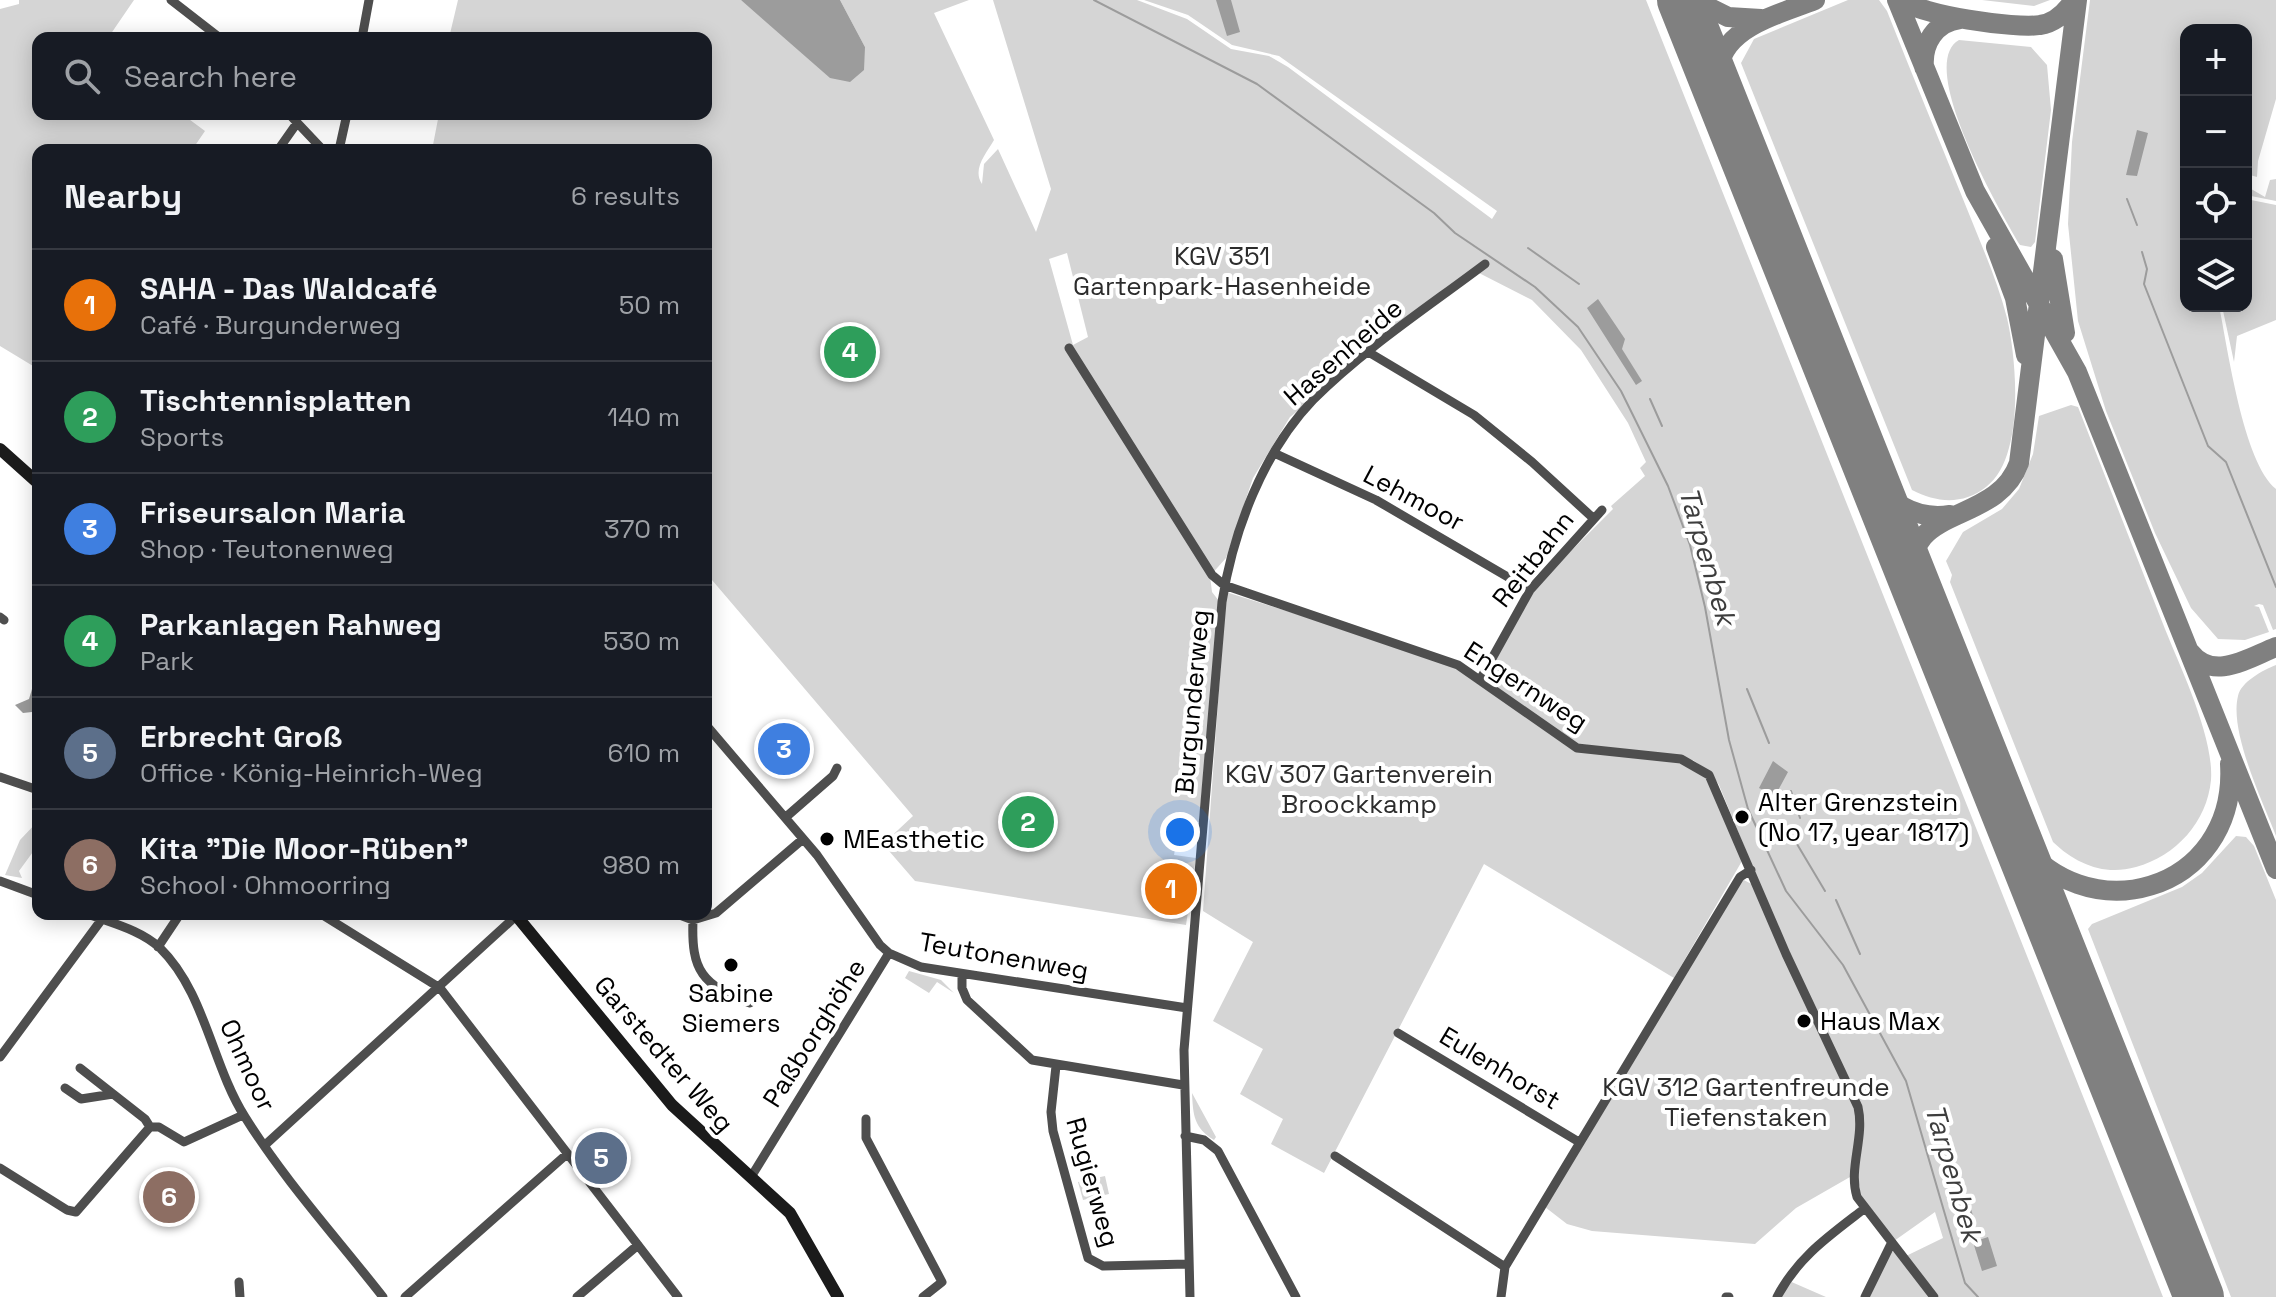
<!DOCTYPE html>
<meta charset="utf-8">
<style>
body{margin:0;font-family:"Space Grotesk",sans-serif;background:#20242c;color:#f1f3f6}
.controls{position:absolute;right:24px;top:24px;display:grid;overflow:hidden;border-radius:16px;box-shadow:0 4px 20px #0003}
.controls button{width:72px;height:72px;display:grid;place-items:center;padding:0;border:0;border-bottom:2px solid #363941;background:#171b24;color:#f1f3f6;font:40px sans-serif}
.you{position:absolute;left:1180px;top:832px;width:28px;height:28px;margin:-20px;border:6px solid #fff;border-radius:50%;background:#1a73e8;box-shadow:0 0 0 12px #1a73e833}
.badge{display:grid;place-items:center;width:52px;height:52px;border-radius:50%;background:#db2777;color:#fff;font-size:26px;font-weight:700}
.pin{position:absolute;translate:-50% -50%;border:4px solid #fff;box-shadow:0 2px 8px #0006}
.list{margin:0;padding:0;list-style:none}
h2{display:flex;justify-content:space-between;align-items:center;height:104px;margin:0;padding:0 32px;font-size:34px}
h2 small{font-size:26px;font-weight:400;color:#9ea1a6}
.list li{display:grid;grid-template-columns:52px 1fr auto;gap:24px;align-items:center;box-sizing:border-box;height:112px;padding:0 32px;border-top:2px solid #363941}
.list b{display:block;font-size:30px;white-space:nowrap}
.list p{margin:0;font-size:26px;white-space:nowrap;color:#9ea1a6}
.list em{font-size:26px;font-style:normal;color:#9ea1a6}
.icon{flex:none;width:44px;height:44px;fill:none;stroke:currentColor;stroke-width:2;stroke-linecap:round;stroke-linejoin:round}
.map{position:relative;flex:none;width:2276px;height:1297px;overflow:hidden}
.search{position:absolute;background:#171b24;box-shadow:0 4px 20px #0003;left:32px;top:32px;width:680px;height:88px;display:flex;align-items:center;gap:20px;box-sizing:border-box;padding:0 28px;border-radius:16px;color:#9ea1a6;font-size:30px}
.panel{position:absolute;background:#171b24;box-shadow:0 4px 20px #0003;left:32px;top:144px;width:680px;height:776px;border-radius:16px}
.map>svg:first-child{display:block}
.green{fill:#d5d5d5;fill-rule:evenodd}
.water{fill:#9c9c9c}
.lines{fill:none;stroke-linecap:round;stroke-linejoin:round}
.stream{stroke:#9c9c9c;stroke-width:2}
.taxiway{stroke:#808080;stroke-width:20}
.runway{stroke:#808080;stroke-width:50}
.street{stroke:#4e4e4e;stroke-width:9}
.secondary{stroke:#1b1b1b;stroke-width:12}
.poi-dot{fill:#000;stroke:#fff;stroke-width:3}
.labels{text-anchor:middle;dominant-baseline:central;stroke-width:8;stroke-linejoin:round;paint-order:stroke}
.park-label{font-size:26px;fill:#2c2c2c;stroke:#fff}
.street-label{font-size:26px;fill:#000;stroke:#fff}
.poi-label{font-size:26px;fill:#000;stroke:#fff;text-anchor:start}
.water-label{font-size:28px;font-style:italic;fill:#3d3d3d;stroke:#fff}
</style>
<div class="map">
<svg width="2276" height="1297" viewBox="0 0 2276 1297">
<rect width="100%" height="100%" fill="#fff"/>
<path class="green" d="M 19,0 L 134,0 L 108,38 L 38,38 L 38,114 L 182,114 L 205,131 L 192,150 L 38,150 L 38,369 L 0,346 L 0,9 L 19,4 Z
M 458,0 L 741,0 L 865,47 L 840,0 L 969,0 L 934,13 L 994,140 C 986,154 972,169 982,184 L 984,164 L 998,149 L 1036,232 L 1051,189 L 993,0 L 1137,0 L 1187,19 L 1231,49 L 1269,56 L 1288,67 L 1492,219 L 1497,211 L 1279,56 L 1232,45 L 1188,15 L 1144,0 L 1646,0 L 2163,1297 L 1939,1297 L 1906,1256 L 1943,1238 L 1935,1212 L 1894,1241 L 1861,1196 L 1858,1179 L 1850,1177 L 1796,1208 L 1755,1244 L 1592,1231 L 1567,1224 L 1545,1207 L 1742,879 L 1757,887 L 1788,953 L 1719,785 L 1711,773 L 1693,760 L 1690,765 L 1706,778 L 1742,861 L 1674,978 L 1484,864 L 1324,1173 L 1271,1144 L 1283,1119 L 1240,1094 L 1263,1049 L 1213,1021 L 1253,942 L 1203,911 L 1226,592 L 1452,663 L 1479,685 L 1536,586 L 1613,509 L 1611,506 L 1645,476 L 1640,468 L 1646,462 L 1628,423 L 1581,350 L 1532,300 L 1479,273 L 1478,267 L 1290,417 L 1253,478 L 1226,558 L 1210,576 L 1212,592 L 1219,601 L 1199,822 L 1180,820 L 1174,855 L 1196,858 L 1186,925 L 915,881 L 883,844 L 913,816 L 706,573 L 706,150 L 432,150 L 439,114 L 706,114 L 706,38 L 449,38 ZM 1067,253 L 1088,337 L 1073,345 L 1049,259 Z
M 1848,0 L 1879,0 L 1887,11 C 1912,75 1939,139 1965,204 C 1980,242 1997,279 2007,318 C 2017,361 2025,458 1986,487 C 1963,505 1937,503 1912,490 L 1741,63 L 1754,39 Z
M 1982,0 L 2050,0 L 2034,6 Z
M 2090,0 L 2276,0 L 2276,99 L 2258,161 L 2257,177 L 2250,175 L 2246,186 L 2265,197 L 2270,180 L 2276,179 L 2276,201 L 2246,195 L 2246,30 L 2186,30 L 2186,306 L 2219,306 C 2228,349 2243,462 2276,489 L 2276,629 L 2273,630 L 2263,605 L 2259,604 L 2254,606 L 2259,607 L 2269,632 L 2245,640 L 2218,639 L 2191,608 L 2155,533 L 2106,411 L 2078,321 L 2068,224 L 2072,142 Z
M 1959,40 L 2031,47 L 2047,65 L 2051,110 L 2035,242 L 2031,247 L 2020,245 C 2001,213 1915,65 1959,40 Z
M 2246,199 L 2276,205 L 2276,320 L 2237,336 L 2234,362 L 2222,306 L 2246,306 Z
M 2071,405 L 2078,407 C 2107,481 2136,555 2165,629 C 2181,669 2214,737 2211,780 C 2207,822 2176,856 2136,867 C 2104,876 2076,864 2053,842 L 1950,582 L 1952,575 L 1946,561 L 1963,532 L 2002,509 L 2019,489 L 2033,454 L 2039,416 Z
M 2276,665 L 2276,836 C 2263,802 2229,732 2238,696 C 2241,682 2263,670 2276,665 Z
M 38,821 L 38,845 L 19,871 L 22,878 L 5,875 L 20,840 Z
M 2236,836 L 2246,837 L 2254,846 L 2276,900 L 2276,1297 L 2231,1297 L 2088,929 L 2092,924 L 2182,887 L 2202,873 Z
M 909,971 L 941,980 L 954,993 L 937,982 L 929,993 L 905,978 Z
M 1192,1093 L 1216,1137 L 1214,1140 C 1194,1128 1193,1115 1192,1093 Z
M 1105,1176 L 1109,1194 L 1083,1200 L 1078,1182 Z
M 1891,1251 L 1895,1252 L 1929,1297 L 1868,1297 Z
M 1787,1280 L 1826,1297 L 1779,1297 Z"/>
<path class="water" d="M 741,0 L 840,0 L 865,47 L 864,70 L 850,82 L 830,78 Z
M 1216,0 L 1231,0 L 1240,32 L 1227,36 Z
M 2137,130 L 2148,133 L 2137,176 L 2126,175 Z
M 1598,299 L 1625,339 L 1622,349 L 1642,381 L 1636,385 L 1587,308 Z
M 32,689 L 38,689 L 32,712 L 23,713 L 15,705 L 29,699 Z
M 1773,761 L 1788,772 L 1775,796 L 1759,788 Z
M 1988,1237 L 1997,1266 L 1982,1271 L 1973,1242 Z"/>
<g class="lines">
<path class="stream" d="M 1094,0 L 1257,84 L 1434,213 L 1455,233 L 1535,287 L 1578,327 L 1621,391 L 1668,486 L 1690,545 L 1705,607 L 1729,740 L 1748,809 L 1786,891 L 1843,965 L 1906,1081 L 1965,1283 L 1978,1297
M 2127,199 L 2137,225
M 1528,248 L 1579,284
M 2142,252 L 2147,269 L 2144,284 L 2208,446 L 2226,462 L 2276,587
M 1650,399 L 1662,426
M 1747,689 L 1769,743
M 1791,791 L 1800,818
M 1794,839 L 1825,891
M 1836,900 L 1860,954
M 1948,1149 L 1961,1186
M 1968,1203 L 1974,1222"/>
<path class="taxiway" d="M 1694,0 L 1728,17 L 1761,19
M 1897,0 L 1975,191 L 2077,372 L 2276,869
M 1902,0 C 1920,15 2015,29 2040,25 C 2055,23 2066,12 2074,0
M 1924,67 C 1922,44 1935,22 1960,19
M 1718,91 C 1709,30 1770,18 1815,0
M 1996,247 L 2015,298 L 2026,355
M 2053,259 L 2065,333
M 1873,479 C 1892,505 1918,520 1950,515
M 1915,584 C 1897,503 1996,528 2019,463 L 2077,0
M 2190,652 C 2213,682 2248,658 2276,647
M 2014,833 C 2083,937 2238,892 2230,764"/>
<path class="runway" d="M 1682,0 L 2199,1297"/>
<path class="street" d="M 171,0 L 220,38
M 362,38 L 369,0
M 289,114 L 323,150
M 278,150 L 297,123
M 339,150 L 347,114
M 1069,348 L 1212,575 L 1224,585 L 1458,665 L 1577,748 L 1681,759 L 1709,775 L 1786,954 L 1858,1107 C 1865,1138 1848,1168 1857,1197 L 1934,1297
M 1370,353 L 1474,415 L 1532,462 L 1593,518
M 1274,453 L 1376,500 L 1530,590
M 0,617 L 4,620
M 1480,680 L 1530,590 L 1602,510
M 706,725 L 817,855 L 880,945 L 889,953 L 921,967 L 1187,1008
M 0,777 L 38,790
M 786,817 L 833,776 L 837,768
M 0,881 L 38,895
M 88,914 C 111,923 141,930 160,948 C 205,992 212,1065 245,1117 C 285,1181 337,1238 383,1297
M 321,914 L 440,988 L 678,1297
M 677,914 L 693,920 L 716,913 L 803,839
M 693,920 C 691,971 702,985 750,1003
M 158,947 L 180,914
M 962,975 L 962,988 L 967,1000 L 1032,1060 L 1183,1085
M 1398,1033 L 1579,1142
M 0,1057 L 102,919
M 1056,1066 L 1051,1112 L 1053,1131 L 1088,1258 L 1103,1266 L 1188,1264
M 80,1068 L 145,1119 L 150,1127
M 65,1088 L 81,1099 L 113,1094
M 866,1119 L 866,1138 L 942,1282 L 923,1297
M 1185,1136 L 1204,1140 L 1218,1151 L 1296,1297
M 265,1145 L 516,916
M 1335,1156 L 1505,1267
M 0,1168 L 67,1210 L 76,1212 L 150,1127 L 159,1127 L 184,1142 L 243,1115
M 751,1177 L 889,953
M 239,1282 L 240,1297
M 405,1297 L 567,1154
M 577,1297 L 638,1245
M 1190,1297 L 1184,1050 L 1222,602 C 1233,532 1263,452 1313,400 C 1364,349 1428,307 1485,264
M 1501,1297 L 1505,1267 L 1740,877 L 1751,870
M 1726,1297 L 1729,1297
M 1777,1297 C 1798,1257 1829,1236 1864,1209
M 1865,1297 L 1891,1244"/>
<path class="secondary" d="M 0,449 L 38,483
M 515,914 L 672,1105 L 790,1213 L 838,1297"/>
</g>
<g class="poi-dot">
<circle cx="1742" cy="817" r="8"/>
<circle cx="827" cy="839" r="8"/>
<circle cx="731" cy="965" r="8"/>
<circle cx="1804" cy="1021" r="8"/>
</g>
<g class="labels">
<g class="park-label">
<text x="1222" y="256">KGV 351<tspan x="1222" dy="30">Gartenpark-Hasenheide</tspan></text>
<text x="1359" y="774">KGV 307 Gartenverein<tspan x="1359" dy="30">Broockkamp</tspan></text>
<text x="1746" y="1087">KGV 312 Gartenfreunde<tspan x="1746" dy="30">Tiefenstaken</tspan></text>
</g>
<g class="street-label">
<text transform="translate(1343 352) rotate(-41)">Hasenheide</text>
<text transform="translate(1414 498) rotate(28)">Lehmoor</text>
<text transform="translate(1533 559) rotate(-52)">Reitbahn</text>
<text transform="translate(1526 686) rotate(33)">Engernweg</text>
<text transform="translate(1192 702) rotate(-85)">Burgunderweg</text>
<text transform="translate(1004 956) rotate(10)">Teutonenweg</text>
<text transform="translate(814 1033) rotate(-58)">Paßborghöhe</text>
<text transform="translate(664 1054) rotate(49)">Garstedter Weg</text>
<text transform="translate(248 1065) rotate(65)">Ohmoor</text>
<text transform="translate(1500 1068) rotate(31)">Eulenhorst</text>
<text transform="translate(1093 1182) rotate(74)">Rugierweg</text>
</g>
<g class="poi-label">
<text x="1758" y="802">Alter Grenzstein<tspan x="1758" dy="30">(No 17, year 1817)</tspan></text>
<text x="843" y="839">MEasthetic</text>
<text x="731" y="993" text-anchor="middle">Sabine<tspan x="731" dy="30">Siemers</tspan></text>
<text x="1820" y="1021">Haus Max</text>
</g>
<g class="water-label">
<text transform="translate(1708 556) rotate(74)">Tarpenbek</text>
<text transform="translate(1954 1173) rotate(74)">Tarpenbek</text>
</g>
</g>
</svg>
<div class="controls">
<button>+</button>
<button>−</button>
<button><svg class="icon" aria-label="locate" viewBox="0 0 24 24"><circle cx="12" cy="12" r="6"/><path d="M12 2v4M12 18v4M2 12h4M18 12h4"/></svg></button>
<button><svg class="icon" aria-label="layers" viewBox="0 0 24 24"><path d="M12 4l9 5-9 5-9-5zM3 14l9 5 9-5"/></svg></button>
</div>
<div class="you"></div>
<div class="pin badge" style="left:1171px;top:889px;background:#e8710a">1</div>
<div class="pin badge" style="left:1028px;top:822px;background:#2e9e5b">2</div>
<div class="pin badge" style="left:784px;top:749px;background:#3f7fe0">3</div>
<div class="pin badge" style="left:850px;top:352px;background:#2e9e5b">4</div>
<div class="pin badge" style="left:601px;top:1158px;background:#5c6f8a">5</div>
<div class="pin badge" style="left:169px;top:1197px;background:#8d6e63">6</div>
<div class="search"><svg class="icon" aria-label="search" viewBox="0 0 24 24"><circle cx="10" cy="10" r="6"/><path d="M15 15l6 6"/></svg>Search here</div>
<section class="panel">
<h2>Nearby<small>6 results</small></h2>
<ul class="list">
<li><span class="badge" style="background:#e8710a">1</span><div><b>SAHA - Das Waldcafé</b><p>Café · Burgunderweg</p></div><em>50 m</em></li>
<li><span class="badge" style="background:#2e9e5b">2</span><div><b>Tischtennisplatten</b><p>Sports</p></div><em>140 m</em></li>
<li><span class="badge" style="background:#3f7fe0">3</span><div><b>Friseursalon Maria</b><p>Shop · Teutonenweg</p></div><em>370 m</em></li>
<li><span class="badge" style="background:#2e9e5b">4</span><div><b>Parkanlagen Rahweg</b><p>Park</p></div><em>530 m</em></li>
<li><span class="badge" style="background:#5c6f8a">5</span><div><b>Erbrecht Groß</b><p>Office · König-Heinrich-Weg</p></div><em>610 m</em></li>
<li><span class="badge" style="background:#8d6e63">6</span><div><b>Kita &quot;Die Moor-Rüben&quot;</b><p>School · Ohmoorring</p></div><em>980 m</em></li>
</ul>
</section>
</div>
